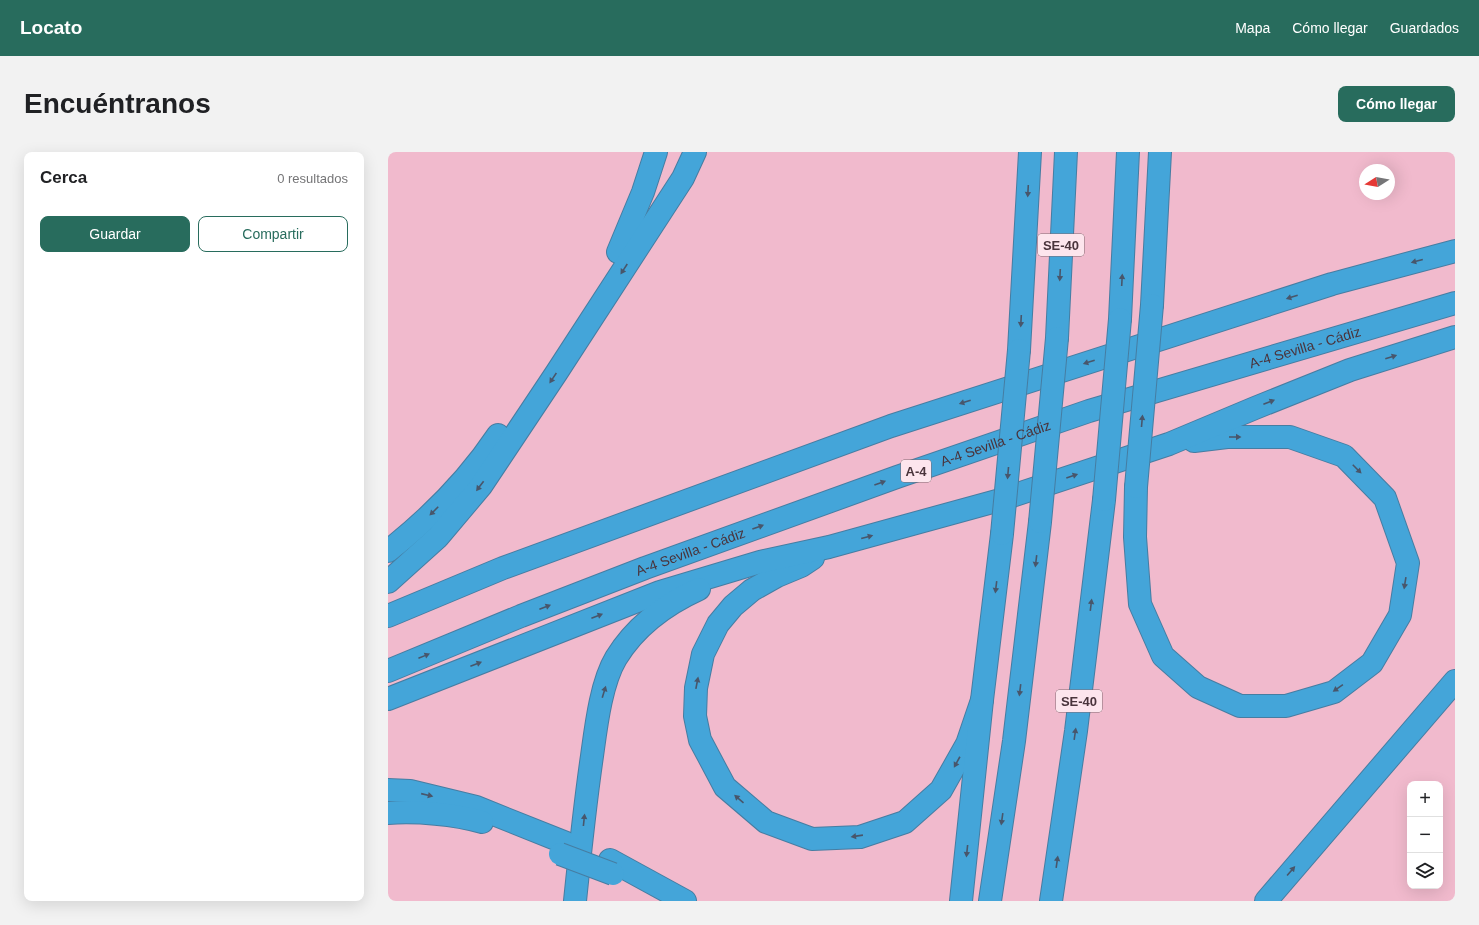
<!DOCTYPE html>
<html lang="es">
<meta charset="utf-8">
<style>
body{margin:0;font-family:Arial,sans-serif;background:#f2f2f2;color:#202124}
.controls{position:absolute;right:12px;bottom:12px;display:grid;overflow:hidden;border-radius:8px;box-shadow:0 4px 16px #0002}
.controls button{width:36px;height:36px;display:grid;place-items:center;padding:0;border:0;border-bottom:1px solid #e0e0e0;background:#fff;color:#202124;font:20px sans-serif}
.compass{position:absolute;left:971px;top:12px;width:36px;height:36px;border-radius:50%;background:#fff;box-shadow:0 4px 16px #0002;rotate:259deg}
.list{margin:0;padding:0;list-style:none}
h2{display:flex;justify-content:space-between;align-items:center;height:52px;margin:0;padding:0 16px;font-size:17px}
h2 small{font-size:13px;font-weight:400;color:#757577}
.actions{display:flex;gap:8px;padding:12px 16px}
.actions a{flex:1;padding:9px 0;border:1px solid #286c5d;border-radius:8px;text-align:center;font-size:14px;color:#286c5d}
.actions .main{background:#286c5d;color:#fff}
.icon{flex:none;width:22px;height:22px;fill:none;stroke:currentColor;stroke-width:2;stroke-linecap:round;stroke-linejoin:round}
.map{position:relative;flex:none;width:1067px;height:749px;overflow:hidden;border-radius:8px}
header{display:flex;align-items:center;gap:24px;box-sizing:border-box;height:56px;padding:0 20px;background:#286c5d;color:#fff}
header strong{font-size:19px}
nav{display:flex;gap:22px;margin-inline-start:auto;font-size:14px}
.intro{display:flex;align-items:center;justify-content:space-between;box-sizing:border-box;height:96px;padding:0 24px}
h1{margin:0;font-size:28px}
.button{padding:10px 18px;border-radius:8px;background:#286c5d;color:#fff;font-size:14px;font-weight:700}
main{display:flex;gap:24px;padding:0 24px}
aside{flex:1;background:#fff;border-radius:8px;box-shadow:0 4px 16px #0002}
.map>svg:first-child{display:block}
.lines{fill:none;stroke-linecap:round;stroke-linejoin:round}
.motorway-casing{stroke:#467da2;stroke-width:24}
.motorway{stroke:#44a5d9;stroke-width:22}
.motorway-bridge-casing{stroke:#467da2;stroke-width:24;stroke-linecap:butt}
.motorway-bridge{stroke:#44a5d9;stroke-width:22}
.oneway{fill:#48566b}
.labels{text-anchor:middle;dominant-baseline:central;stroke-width:4;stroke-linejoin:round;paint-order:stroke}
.shield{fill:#fde5ed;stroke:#806971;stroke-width:1}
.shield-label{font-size:13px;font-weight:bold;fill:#4a343c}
.street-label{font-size:14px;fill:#4a343c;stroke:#fde5ed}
</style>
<header>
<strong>Locato</strong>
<nav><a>Mapa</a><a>Cómo llegar</a><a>Guardados</a></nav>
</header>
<div class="intro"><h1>Encuéntranos</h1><a class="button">Cómo llegar</a></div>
<main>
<aside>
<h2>Cerca<small>0 resultados</small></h2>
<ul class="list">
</ul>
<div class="actions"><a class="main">Guardar</a><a>Compartir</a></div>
</aside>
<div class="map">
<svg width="1067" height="749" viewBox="0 0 1067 749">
<rect width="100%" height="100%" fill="#f1bacd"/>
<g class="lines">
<defs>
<g id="motorway">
<path d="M 230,100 L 255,40 L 268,0"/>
<path d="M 764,153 L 772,0"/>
<path d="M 732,167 L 740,0"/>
<path d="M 669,186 L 678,0"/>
<path d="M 631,198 L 642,0"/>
<path d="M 748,335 L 747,385 L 752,452 L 775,504 L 810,535 L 852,554 L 898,554 L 946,540 L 984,511 L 1012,463 L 1020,411 L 997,346 L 956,304 L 902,285 L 839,285 L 806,289"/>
<path d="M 0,399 C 42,366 80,328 110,283"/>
<path d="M 425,406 L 413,414 L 389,424 L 364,438 L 345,454 L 330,472 L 315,502 L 308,536 L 307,564 L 312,588 L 337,635 L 378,670 L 424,687 L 472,685 L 517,670 L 553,638 L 579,592 L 594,548"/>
<path d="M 0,430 L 50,385 L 93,334 L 169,220 L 295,26 L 307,0"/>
<path d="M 0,464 L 115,416 L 503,274 L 944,132 L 1067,99"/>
<path id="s1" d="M 0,519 L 133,464 L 257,416 L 509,325 L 701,259 L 1067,151"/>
<path d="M 0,547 L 272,440 L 372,410 L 441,395 L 612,348 L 781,292 L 867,256 L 962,218 L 1067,185"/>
<path d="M 0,638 L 22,639 L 88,655 L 178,691"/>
<path d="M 0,661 C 28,659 67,662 94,670"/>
<path d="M 222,708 L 297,749"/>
<path d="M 187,749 C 192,700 197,652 204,604 C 208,575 213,531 228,506 C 247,475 278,452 311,437"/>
<path d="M 573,749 L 594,548 L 614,382"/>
<path d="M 602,749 L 626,589 L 652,370"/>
<path d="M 663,749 L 688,579 L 716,348"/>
<path d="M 878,749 L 1067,529"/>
</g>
</defs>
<use href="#motorway" class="motorway-casing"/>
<use href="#motorway" class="motorway"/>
<defs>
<path id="motorway-bridge" d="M 748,335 L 764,153
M 716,348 L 732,167
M 652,370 L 669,186
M 614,382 L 631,198
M 172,702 L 225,722"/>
</defs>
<use href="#motorway-bridge" class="motorway-bridge-casing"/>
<use href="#motorway-bridge" class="motorway-bridge"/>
</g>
<defs><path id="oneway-solid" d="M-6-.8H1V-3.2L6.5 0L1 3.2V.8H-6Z"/></defs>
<g class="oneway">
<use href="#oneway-solid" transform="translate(640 39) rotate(93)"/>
<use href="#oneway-solid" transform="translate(1029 109) rotate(165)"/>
<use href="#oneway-solid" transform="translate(236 117) rotate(123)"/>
<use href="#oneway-solid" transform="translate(672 123) rotate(93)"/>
<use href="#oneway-solid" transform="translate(734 128) rotate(-87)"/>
<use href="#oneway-solid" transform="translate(904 145) rotate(162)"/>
<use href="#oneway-solid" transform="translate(633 169) rotate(93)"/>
<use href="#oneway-solid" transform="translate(1003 205) rotate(-18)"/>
<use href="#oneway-solid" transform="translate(701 210) rotate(162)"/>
<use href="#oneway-solid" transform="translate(165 226) rotate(124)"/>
<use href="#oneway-solid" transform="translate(577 250) rotate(162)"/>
<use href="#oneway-solid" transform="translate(881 250) rotate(-21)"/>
<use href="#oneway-solid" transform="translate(754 269) rotate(-85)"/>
<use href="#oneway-solid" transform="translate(847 285)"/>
<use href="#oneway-solid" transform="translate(969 317) rotate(45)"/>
<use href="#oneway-solid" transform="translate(620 321) rotate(95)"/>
<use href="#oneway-solid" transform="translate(684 324) rotate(-19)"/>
<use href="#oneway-solid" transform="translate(492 331) rotate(-20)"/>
<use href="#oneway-solid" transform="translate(92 334) rotate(127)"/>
<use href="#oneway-solid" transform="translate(46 359) rotate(135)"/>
<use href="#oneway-solid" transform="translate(370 375) rotate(-20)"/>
<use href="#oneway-solid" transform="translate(479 385) rotate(-15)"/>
<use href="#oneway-solid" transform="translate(648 409) rotate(97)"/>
<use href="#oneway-solid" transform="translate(1017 431) rotate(99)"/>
<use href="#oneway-solid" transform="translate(608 435) rotate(97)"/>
<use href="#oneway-solid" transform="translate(703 453) rotate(-83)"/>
<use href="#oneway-solid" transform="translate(157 455) rotate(-21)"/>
<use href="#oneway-solid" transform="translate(209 464) rotate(-21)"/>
<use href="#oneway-solid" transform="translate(36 504) rotate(-22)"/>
<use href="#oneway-solid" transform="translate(88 512) rotate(-21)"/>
<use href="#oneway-solid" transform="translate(309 531) rotate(-79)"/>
<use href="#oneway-solid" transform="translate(950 536) rotate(145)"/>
<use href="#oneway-solid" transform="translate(632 538) rotate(97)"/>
<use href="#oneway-solid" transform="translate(216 540) rotate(-73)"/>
<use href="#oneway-solid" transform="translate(687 582) rotate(-82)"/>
<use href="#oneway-solid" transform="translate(569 610) rotate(119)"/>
<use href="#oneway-solid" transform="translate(39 643) rotate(13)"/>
<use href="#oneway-solid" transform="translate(351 647) rotate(-139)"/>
<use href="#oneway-solid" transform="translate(614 667) rotate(98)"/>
<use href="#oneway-solid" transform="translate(196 668) rotate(-84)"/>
<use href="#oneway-solid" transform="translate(469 684) rotate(172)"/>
<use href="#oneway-solid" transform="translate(579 699) rotate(96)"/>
<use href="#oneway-solid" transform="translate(669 710) rotate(-82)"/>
<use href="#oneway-solid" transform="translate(903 719) rotate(-49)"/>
</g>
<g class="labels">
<g class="shield">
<rect x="650" y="82" width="46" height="22" rx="3"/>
<rect x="513" y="308" width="30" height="22" rx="3"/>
<rect x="668" y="538" width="46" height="22" rx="3"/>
</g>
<g class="shield-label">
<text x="673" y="93">SE-40</text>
<text x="528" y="319">A-4</text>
<text x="691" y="549">SE-40</text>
</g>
<g class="street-label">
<text stroke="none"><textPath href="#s1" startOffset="973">A-4 Sevilla - Cádiz</textPath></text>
<text stroke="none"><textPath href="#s1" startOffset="649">A-4 Sevilla - Cádiz</textPath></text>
<text stroke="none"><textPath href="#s1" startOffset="325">A-4 Sevilla - Cádiz</textPath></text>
</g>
</g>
</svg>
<div class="controls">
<button>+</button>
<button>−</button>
<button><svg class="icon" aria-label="layers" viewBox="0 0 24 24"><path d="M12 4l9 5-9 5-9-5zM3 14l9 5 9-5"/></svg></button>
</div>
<svg class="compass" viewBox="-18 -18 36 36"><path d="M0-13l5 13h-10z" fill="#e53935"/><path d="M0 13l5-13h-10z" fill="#757577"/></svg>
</div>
</main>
